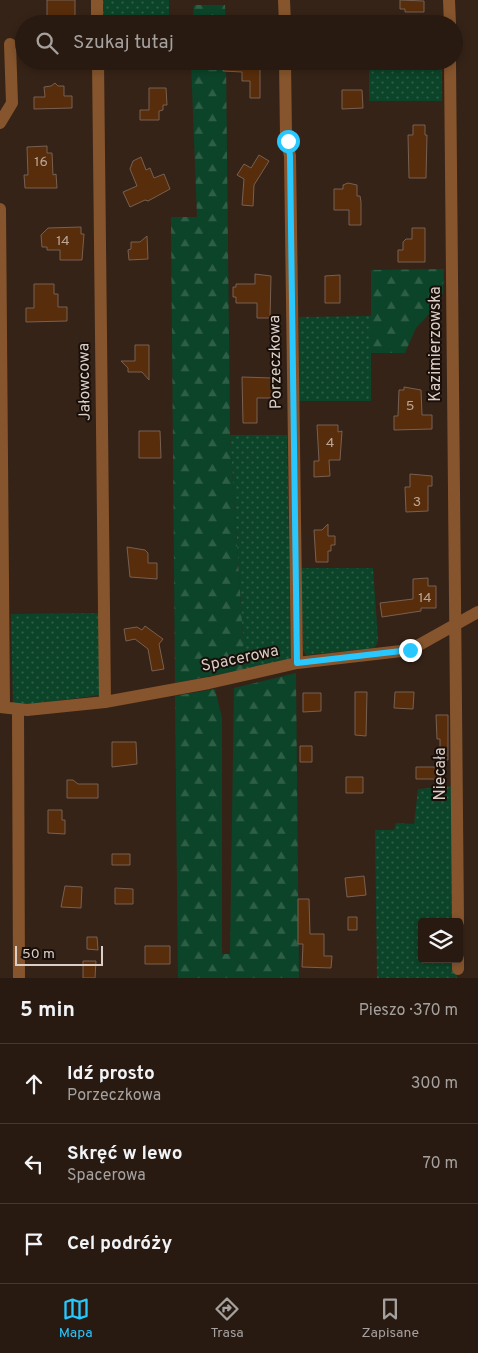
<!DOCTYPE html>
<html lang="pl">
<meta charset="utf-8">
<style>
body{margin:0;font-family:Overpass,sans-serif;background:#30231a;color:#f1f3f6}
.controls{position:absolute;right:15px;bottom:15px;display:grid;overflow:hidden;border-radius:5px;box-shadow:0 2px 8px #0003}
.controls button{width:45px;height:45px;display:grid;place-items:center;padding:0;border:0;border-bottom:1px solid #443831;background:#281a11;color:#f1f3f6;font:25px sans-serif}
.scale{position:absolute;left:15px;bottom:12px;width:88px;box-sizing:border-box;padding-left:5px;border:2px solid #dbcec6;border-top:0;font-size:14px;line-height:18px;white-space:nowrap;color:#dbcec6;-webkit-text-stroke:4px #180f0a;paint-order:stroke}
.stop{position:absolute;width:15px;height:15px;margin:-11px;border:4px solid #28c8ff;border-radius:50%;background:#fff}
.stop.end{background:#28c8ff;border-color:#fff;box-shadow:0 1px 5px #0008}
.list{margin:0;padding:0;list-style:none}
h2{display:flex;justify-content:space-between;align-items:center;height:65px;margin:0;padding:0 20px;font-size:21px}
h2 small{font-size:16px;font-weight:400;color:#a5a19f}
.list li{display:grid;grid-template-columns:32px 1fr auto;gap:15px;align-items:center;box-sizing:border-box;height:80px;padding:0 20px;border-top:1px solid #443831}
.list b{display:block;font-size:19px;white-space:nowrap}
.list p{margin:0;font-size:16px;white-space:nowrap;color:#a5a19f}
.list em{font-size:16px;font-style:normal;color:#a5a19f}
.icon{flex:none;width:28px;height:28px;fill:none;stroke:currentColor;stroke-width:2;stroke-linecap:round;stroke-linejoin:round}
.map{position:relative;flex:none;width:478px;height:978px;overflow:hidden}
.search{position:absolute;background:#281a11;box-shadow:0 2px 8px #0003;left:15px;right:15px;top:15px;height:55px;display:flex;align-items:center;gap:12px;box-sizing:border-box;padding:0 18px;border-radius:28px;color:#a5a19f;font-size:19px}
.sheet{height:305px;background:#281a11}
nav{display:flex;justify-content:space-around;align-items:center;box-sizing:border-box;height:70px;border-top:1px solid #443831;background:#281a11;font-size:14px;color:#a5a19f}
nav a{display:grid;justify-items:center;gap:2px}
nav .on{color:#28c8ff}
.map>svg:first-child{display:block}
.grass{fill:url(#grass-dots)}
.forest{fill:url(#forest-firs)}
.building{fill:#582d0b;stroke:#776052}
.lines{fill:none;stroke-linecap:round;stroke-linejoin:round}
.minor{stroke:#86552d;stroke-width:12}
.route{stroke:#28c8ff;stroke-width:6}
.labels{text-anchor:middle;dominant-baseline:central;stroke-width:4;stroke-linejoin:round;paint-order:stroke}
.number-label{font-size:14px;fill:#baa697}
.street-label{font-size:16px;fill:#dbcec6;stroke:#180f0a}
</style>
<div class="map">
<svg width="478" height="978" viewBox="0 0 478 978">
<defs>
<pattern id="grass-dots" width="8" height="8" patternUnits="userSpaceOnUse" patternTransform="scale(1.25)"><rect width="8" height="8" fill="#0c4429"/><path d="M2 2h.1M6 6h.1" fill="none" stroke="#2f5e47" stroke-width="1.8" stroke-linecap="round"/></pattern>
<pattern id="forest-firs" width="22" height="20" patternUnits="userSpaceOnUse" patternTransform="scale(1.25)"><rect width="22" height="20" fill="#0c4429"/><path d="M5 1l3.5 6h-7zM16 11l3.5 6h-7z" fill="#2f5e47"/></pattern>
</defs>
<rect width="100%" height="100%" fill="#362317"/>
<path class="grass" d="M 102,0 L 169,0 L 169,24 L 102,24 Z
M 369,19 L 442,19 L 442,24 L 369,24 Z
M 369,61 L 442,61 L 442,101 L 369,101 Z
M 371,316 L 371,401 L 299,401 L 299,317 Z
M 230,435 L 287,435 L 291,656 L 288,661 L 245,669 Z
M 301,568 L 373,568 L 378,640 L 375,648 L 306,655 L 303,650 Z
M 100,613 L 100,695 L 25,705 L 13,703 L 11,614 Z
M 454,786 L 455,922 L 422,922 L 422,959 L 456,959 L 457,978 L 377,978 L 375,830 L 394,830 L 396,823 L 414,824 L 418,789 Z"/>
<path class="forest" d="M 194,5 L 225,5 L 226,24 L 192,24 Z
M 191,61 L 226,61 L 230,435 L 245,669 L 175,683 L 171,217 L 197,217 Z
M 444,269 L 443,292 L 440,302 L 416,328 L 405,353 L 371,353 L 371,270 Z
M 296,673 L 299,978 L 178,978 L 175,696 L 215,689 L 222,718 L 222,954 L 230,954 L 234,688 Z"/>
<path class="building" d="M 47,0 L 75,0 L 75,24 L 63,24 L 63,20 L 50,20 L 47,16 Z
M 400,0 L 424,1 L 424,12 L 405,12 L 405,9 L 400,9 Z
M 242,61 L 260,61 L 260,98 L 250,98 L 250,81 L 242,81 L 242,72 L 223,71 L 223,64 L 242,64 Z
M 55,83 L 58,86 L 64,86 L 64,96 L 72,96 L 72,108 L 34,109 L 34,97 L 45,97 L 44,87 L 51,86 Z
M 149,88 L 166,88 L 167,105 L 163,105 L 163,110 L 159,111 L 159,120 L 140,120 L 140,110 L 149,110 Z
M 342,90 L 362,90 L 363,108 L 342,109 Z
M 413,125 L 425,125 L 425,135 L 427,135 L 426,178 L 409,178 L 408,135 L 413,135 Z
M 47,146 L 47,153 L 52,153 L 53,175 L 56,174 L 57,188 L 25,188 L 24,175 L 28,175 L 27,147 Z
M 259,155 L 269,161 L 254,185 L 253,206 L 242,205 L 244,179 L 237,175 L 244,164 L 251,168 Z
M 141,157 L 146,170 L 150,168 L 154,178 L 164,174 L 170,189 L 148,201 L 145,200 L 130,207 L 123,192 L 137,186 L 130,169 L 133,161 Z
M 348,183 L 357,185 L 357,196 L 360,196 L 361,202 L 361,225 L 349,225 L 349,210 L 334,210 L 334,189 L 343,189 L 343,185 Z
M 81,227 L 81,234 L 84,234 L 82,260 L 60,260 L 60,250 L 47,250 L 47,247 L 42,247 L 41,235 L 48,228 Z
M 412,228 L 425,228 L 425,262 L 398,262 L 398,250 L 403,250 L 403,242 L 406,239 L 412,239 Z
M 147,236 L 148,259 L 129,260 L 128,250 L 131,249 L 131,242 L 140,242 Z
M 255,274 L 271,276 L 270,318 L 257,318 L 257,303 L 236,303 L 236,297 L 233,297 L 233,287 L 236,287 L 236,284 L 255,284 Z
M 340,275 L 340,303 L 325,303 L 325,276 Z
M 34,284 L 54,284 L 54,294 L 58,294 L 58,307 L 67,307 L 67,321 L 26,322 L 26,308 L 34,308 Z
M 135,345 L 149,345 L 149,380 L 142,372 L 128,372 L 128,368 L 121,361 L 135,361 Z
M 242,377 L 272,378 L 273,398 L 257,398 L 257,423 L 243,423 Z
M 404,387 L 421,390 L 422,415 L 432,415 L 432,429 L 394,430 L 394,416 L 398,416 L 399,390 L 404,390 Z
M 317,425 L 338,425 L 338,432 L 342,431 L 340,460 L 329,460 L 330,476 L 314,477 L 314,461 L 319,461 Z
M 139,431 L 160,431 L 161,458 L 139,458 Z
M 410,474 L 432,476 L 432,486 L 428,486 L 428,511 L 406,512 L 405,487 L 410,487 Z
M 328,524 L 328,536 L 335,536 L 335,545 L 331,545 L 331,551 L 328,551 L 328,562 L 316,562 L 314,530 L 322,530 Z
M 127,547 L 145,550 L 148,553 L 148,563 L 157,563 L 157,579 L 130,577 Z
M 428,578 L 428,586 L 436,586 L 436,608 L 421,608 L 421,611 L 382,617 L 380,603 L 413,599 L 413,579 Z
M 145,626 L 163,639 L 159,644 L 164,669 L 152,671 L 148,649 L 135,639 L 126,641 L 124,629 L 137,627 L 142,630 Z
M 355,692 L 367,692 L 366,736 L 355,735 Z
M 395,692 L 414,692 L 413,709 L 394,708 Z
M 303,693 L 321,693 L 321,711 L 303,712 Z
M 436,715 L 448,715 L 448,760 L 440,760 L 440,739 L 437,739 Z
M 112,742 L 136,742 L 137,764 L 112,767 Z
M 300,746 L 312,746 L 312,762 L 300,762 Z
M 416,767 L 443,767 L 443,779 L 416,779 Z
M 346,777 L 363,777 L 363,793 L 346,793 Z
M 67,780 L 73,780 L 78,784 L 98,784 L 98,798 L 67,798 Z
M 48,810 L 62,810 L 62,820 L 65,820 L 65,834 L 48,833 Z
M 112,854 L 130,854 L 130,865 L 112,865 Z
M 364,876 L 366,895 L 347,897 L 345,878 Z
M 65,886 L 82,887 L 81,908 L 61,907 Z
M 115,888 L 133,889 L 133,904 L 115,904 Z
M 298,899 L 309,899 L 310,934 L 324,934 L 324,956 L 332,956 L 331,968 L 302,967 L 303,944 L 298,944 Z
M 348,917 L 357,917 L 357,930 L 348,930 Z
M 87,937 L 97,937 L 98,950 L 87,949 Z
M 145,946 L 170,946 L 170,964 L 145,964 Z
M 83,961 L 96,961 L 95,978 L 83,978 Z"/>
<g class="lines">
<path class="minor" d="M 97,0 L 97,24
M 284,0 L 285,24
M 449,0 L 450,24
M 98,61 L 105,702
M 285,61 L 286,136 L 290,156 L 297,663
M 450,61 L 458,922
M 0,123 L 12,103 L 10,44
M 0,209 L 4,707
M 0,707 L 27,710 L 105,702 L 209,683 L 297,663 L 410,650 L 478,612
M 18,710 L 19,978
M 458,959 L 458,969"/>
</g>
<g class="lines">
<path class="route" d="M 288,141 L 290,156 L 297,663 L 410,650"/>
</g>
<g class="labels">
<g class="number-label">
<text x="41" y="162">16</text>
<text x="63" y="241">14</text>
<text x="410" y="406">5</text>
<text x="330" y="443">4</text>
<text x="417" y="502">3</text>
<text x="425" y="598">14</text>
</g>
<g class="street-label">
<text transform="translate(436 344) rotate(-90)">Kazimierzowska</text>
<text transform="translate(276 362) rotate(-91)">Porzeczkowa</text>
<text transform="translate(85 382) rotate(-91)">Jałowcowa</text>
<text transform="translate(240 659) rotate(-12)">Spacerowa</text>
<text transform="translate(441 774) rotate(-90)">Niecała</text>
</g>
</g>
</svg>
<div class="controls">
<button><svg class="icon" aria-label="layers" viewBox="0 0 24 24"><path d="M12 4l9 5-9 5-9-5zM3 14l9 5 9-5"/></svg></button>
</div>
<div class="scale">50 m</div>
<div class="stop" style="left:288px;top:141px"></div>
<div class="stop end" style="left:410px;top:650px"></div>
<div class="search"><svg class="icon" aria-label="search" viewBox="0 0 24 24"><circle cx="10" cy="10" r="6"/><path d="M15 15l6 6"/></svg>Szukaj tutaj</div>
</div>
<section class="sheet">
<h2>5 min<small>Pieszo · 370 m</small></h2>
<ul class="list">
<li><svg class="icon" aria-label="ahead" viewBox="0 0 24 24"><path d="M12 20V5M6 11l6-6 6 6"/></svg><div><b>Idź prosto</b><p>Porzeczkowa</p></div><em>300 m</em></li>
<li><svg class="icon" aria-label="left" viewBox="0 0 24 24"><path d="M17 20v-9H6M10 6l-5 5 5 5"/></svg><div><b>Skręć w lewo</b><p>Spacerowa</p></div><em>70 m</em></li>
<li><svg class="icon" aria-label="arrive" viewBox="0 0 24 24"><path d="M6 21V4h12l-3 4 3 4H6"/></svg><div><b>Cel podróży</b></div></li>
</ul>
</section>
<nav>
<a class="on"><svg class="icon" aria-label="map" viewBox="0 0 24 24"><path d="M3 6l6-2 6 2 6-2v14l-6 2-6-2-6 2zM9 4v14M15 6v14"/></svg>Mapa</a>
<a><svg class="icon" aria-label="directions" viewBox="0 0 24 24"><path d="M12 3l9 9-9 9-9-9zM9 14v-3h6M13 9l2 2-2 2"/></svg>Trasa</a>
<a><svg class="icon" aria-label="saved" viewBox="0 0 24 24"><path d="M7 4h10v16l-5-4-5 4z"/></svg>Zapisane</a>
</nav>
